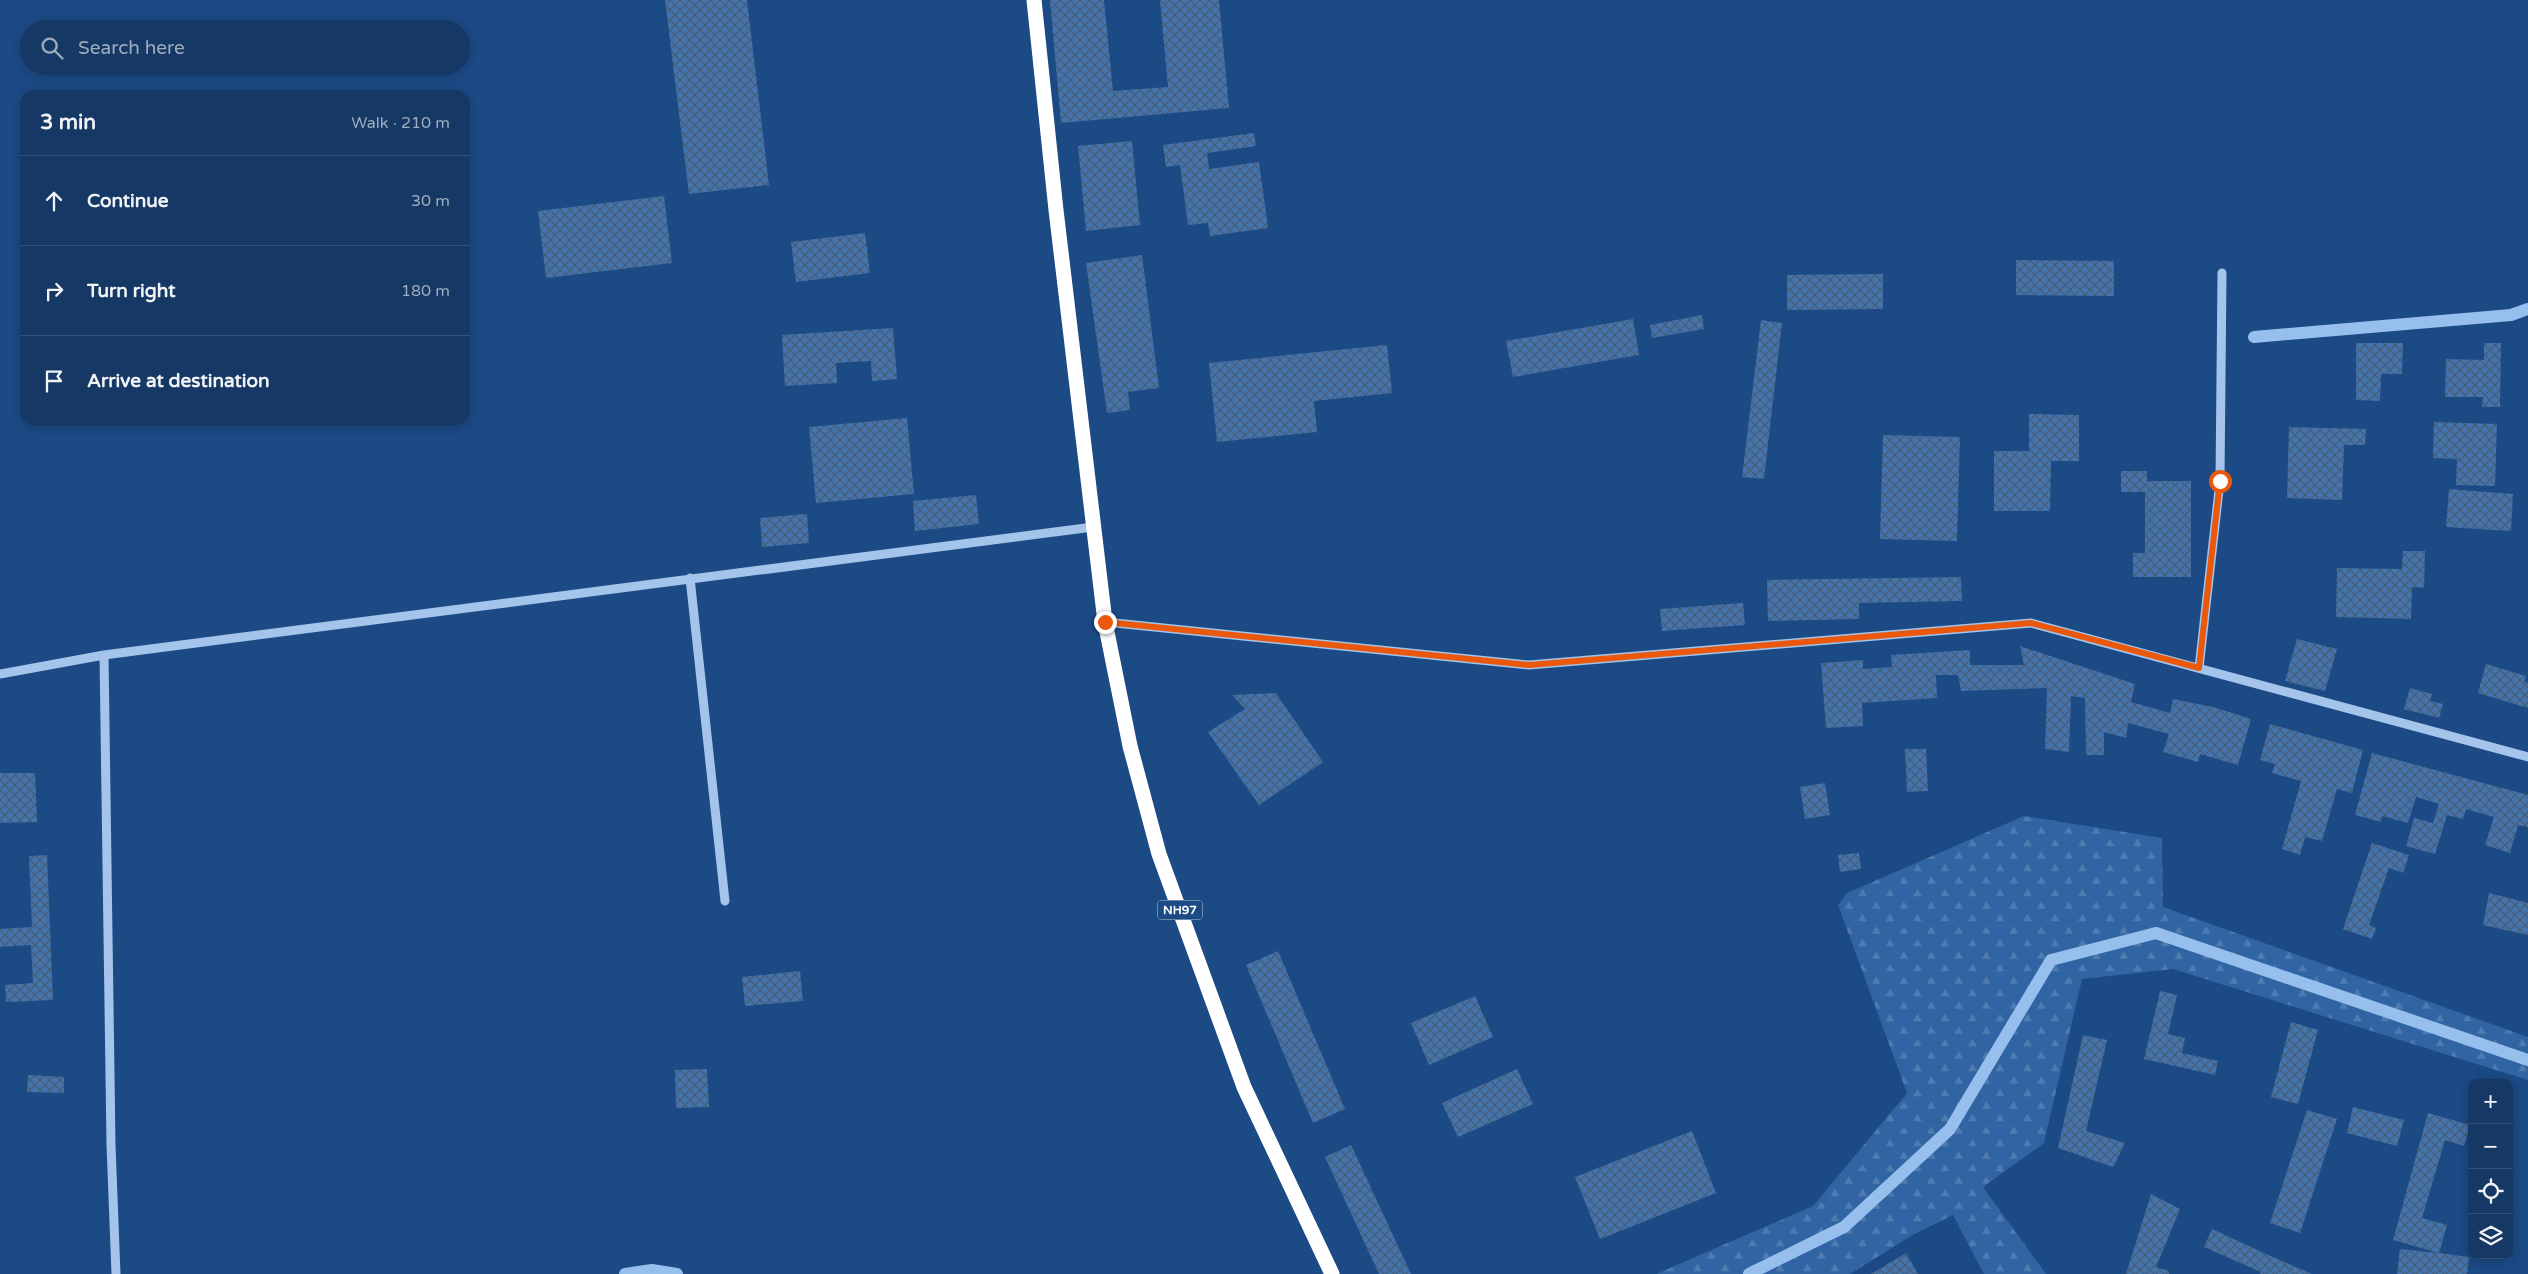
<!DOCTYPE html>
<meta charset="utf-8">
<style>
body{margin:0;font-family:"Varela Round",sans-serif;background:#22436d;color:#f1f3f6}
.controls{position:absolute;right:15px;bottom:15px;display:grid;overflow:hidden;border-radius:10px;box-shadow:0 2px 12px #0003}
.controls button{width:45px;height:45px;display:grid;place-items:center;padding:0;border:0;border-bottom:1px solid #345278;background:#153864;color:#f1f3f6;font:25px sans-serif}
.stop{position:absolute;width:15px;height:15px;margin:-11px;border:4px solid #ea580c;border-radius:50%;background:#fff}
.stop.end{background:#ea580c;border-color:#fff;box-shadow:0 1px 5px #0008}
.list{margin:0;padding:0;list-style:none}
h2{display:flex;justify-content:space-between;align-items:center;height:65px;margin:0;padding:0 20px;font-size:21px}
h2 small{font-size:16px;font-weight:400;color:#9dacbf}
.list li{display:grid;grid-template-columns:32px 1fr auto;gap:15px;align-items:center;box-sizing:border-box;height:90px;padding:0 20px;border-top:1px solid #345278}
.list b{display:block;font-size:19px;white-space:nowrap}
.list em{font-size:16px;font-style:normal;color:#9dacbf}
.icon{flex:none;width:28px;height:28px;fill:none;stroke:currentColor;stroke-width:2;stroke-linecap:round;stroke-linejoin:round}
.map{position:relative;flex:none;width:2528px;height:1274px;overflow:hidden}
.search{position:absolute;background:#153864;box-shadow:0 2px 12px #0003;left:20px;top:20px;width:450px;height:55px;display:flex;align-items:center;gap:12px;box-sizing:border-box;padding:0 18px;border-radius:28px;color:#9dacbf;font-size:19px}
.panel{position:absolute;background:#153864;box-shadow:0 2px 12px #0003;left:20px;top:90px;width:450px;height:335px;border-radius:15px}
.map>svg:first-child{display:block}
.forest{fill:url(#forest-firs)}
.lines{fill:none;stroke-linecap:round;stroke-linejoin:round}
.stream{stroke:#97bfed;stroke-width:12}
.building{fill:url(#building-cross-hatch)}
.minor{stroke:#a4c4eb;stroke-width:9}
.highway{stroke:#fff;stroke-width:15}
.route{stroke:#ea580c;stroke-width:6}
.labels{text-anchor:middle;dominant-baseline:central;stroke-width:4;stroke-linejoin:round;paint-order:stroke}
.shield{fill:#1c4a85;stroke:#bbc9da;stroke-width:1}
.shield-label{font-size:12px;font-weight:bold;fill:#fff}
</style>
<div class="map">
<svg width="2528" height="1274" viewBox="0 0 2528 1274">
<defs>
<pattern id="forest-firs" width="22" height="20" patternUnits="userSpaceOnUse" patternTransform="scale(1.25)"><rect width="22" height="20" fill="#3064a3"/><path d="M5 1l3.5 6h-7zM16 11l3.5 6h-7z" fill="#4f7bb1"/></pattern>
<pattern id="building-cross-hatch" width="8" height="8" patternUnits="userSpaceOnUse" patternTransform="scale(1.25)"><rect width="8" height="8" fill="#4474ae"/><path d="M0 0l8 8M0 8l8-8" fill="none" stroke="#485e78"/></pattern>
</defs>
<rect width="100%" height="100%" fill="#1c4a85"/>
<path class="forest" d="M 2024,816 L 2162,838 L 2163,907 L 2528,1037 L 2528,1080 L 2173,969 L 2082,979 L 2044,1143 L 1983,1187 L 2046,1274 L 1984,1274 L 1953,1215 L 1911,1236 L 1850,1274 L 1656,1274 L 1813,1206 L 1907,1093 L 1838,905 L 1847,893 Z"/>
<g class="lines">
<path class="stream" d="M 2254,337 L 2511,315 L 2528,309
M 625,1274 L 652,1270 L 677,1274
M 1749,1274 L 1844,1227 L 1950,1129 L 2051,960 L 2156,933 L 2528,1060"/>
</g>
<path class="building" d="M 665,0 L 747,0 L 769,185 L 689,194 Z
M 1050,0 L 1104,0 L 1113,91 L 1168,87 L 1160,0 L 1219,0 L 1229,108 L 1061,123 Z
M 1254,133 L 1256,146 L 1207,153 L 1209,169 L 1259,162 L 1268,228 L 1210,236 L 1208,223 L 1188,225 L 1180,165 L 1166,167 L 1163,145 Z
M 1132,141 L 1140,225 L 1086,231 L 1078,146 Z
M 664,196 L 672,263 L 546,278 L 538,211 Z
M 865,233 L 870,273 L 796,282 L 791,242 Z
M 1142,255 L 1159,388 L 1128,392 L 1130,410 L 1107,413 L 1086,263 Z
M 2016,260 L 2114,261 L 2114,296 L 2016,295 Z
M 1883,274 L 1883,309 L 1787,310 L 1787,275 Z
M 1702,315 L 1704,329 L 1652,338 L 1650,325 Z
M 1633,319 L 1639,355 L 1513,377 L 1506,341 Z
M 1761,320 L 1782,323 L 1764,479 L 1742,477 Z
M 893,328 L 897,379 L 872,381 L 871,361 L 836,363 L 837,383 L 785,386 L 782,335 Z
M 2356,343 L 2403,343 L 2402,374 L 2381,374 L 2380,401 L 2356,400 Z
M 2484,343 L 2501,343 L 2500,407 L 2482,407 L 2483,397 L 2445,397 L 2446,359 L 2484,360 Z
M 1387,345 L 1392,393 L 1314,401 L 1317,432 L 1217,442 L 1209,363 Z
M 2029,414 L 2079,415 L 2079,461 L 2051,461 L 2050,511 L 1994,511 L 1994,451 L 2029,451 Z
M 907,418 L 914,494 L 816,503 L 809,427 Z
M 2434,422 L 2497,424 L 2495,486 L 2456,485 L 2457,459 L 2433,458 Z
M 2289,427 L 2366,429 L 2365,445 L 2344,445 L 2342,500 L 2287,498 Z
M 1883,435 L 1960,437 L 1957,541 L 1880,539 Z
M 2121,471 L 2147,471 L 2147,481 L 2191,481 L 2191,577 L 2133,577 L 2133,553 L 2145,553 L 2145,492 L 2121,492 Z
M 2449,489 L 2513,494 L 2511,531 L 2446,527 Z
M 976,495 L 979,524 L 915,531 L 913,501 Z
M 807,514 L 809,543 L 762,547 L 760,518 Z
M 2403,551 L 2425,551 L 2424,588 L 2412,587 L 2411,619 L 2336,617 L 2337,568 L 2402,569 Z
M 1961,577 L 1962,601 L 1859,603 L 1859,619 L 1768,621 L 1767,580 Z
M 1743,603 L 1745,625 L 1662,631 L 1660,609 Z
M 2297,639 L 2337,649 L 2325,691 L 2285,681 Z
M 2020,646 L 2135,684 L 2131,702 L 2170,713 L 2173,699 L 2213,707 L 2251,719 L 2238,765 L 2200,754 L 2198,762 L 2163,752 L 2169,734 L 2128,723 L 2126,738 L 2104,732 L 2104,755 L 2086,755 L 2085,698 L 2071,696 L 2069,752 L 2045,749 L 2047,688 L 1961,691 L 1958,675 L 1936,675 L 1937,698 L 1862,703 L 1863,726 L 1826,728 L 1821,663 L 1863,660 L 1863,669 L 1892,667 L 1891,655 L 1970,650 L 1970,665 L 2024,665 Z
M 2486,664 L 2526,676 L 2524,682 L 2528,683 L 2528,708 L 2478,693 Z
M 2410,688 L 2432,694 L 2430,701 L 2443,704 L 2439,718 L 2404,709 Z
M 1276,693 L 1323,762 L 1259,805 L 1208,732 L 1245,709 L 1232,695 Z
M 2270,724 L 2363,750 L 2352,793 L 2337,789 L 2322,841 L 2305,837 L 2300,855 L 2282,849 L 2301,781 L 2272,773 L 2275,764 L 2260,760 Z
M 1905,749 L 1926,749 L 1928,791 L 1907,792 Z
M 2372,753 L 2528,795 L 2528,827 L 2518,825 L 2510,853 L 2485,845 L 2494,817 L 2466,809 L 2463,819 L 2447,815 L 2435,854 L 2406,846 L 2414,818 L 2433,823 L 2439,804 L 2416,797 L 2408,823 L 2382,816 L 2381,822 L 2355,815 Z
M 0,773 L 35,773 L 37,822 L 0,823 Z
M 1825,783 L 1830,815 L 1805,819 L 1800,787 Z
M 2372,843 L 2409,855 L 2403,873 L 2389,868 L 2369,925 L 2376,928 L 2372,939 L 2343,929 Z
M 1859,853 L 1861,869 L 1840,872 L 1838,855 Z
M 47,855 L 53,1000 L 6,1002 L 5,985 L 33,983 L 31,945 L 0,947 L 0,929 L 32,927 L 29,856 Z
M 2489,893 L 2528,903 L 2528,935 L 2483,925 Z
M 1278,951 L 1345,1109 L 1313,1123 L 1246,965 Z
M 800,971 L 803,1001 L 745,1006 L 742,977 Z
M 2160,991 L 2177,995 L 2168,1034 L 2185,1038 L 2182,1053 L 2218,1061 L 2215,1075 L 2144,1059 Z
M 1475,996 L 1493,1037 L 1429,1065 L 1411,1023 Z
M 2291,1022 L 2318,1030 L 2298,1104 L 2271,1097 Z
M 2083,1035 L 2107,1040 L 2086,1131 L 2125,1143 L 2113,1167 L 2058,1148 Z
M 707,1069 L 709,1107 L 676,1108 L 675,1070 Z
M 1517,1069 L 1533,1104 L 1458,1137 L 1442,1103 Z
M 28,1075 L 64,1077 L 64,1093 L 27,1092 Z
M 2353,1107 L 2404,1120 L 2397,1146 L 2347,1133 Z
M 2307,1110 L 2337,1119 L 2300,1233 L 2270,1223 Z
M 2428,1113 L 2470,1125 L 2464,1146 L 2445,1140 L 2422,1218 L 2447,1225 L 2439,1253 L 2469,1257 L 2467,1274 L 2397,1274 L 2400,1249 L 2439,1253 L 2393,1240 Z
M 1692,1131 L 1716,1193 L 1600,1239 L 1575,1177 Z
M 1351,1145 L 1411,1274 L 1379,1274 L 1325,1157 Z
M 2151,1194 L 2180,1209 L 2156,1267 L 2169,1271 L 2169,1274 L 2126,1274 Z
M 2212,1229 L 2266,1254 L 2312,1274 L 2260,1274 L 2261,1272 L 2204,1247 Z
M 1906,1253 L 1918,1274 L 1871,1274 Z"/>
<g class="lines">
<path class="minor" d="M 690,578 L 725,901
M 1105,622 L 1529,665 L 2031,623 L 2528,757
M 104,655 L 111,1145 L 116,1274
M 2199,668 L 2220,481 L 2222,273
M 0,674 L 104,655 L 1093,527"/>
<path class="highway" d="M 1034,0 L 1056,210 L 1105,622 L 1130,746 L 1159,854 L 1244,1087 L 1332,1274"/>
</g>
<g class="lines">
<path class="route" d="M 1105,622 L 1529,665 L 2031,623 L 2199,668 L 2220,481"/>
</g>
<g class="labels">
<rect class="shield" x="1157.5" y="900.5" width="45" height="19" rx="4"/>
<g class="shield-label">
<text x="1180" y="910">NH97</text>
</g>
</g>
</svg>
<div class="controls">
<button>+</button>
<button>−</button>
<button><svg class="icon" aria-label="locate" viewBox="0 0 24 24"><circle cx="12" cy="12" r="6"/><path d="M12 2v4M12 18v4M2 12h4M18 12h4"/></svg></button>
<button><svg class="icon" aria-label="layers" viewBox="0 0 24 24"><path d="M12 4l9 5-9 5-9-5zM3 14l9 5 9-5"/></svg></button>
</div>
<div class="stop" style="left:2220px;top:481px"></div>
<div class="stop end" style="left:1105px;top:622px"></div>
<div class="search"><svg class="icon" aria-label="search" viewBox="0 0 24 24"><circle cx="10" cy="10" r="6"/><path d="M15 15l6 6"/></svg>Search here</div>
<section class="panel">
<h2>3 min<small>Walk · 210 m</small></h2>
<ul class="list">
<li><svg class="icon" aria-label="ahead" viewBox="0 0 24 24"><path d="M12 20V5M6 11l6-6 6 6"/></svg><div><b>Continue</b></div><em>30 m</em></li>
<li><svg class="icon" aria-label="right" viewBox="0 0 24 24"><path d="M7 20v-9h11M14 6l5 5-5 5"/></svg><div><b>Turn right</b></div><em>180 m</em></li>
<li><svg class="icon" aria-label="arrive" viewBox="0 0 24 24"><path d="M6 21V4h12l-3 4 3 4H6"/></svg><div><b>Arrive at destination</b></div></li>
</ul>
</section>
</div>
